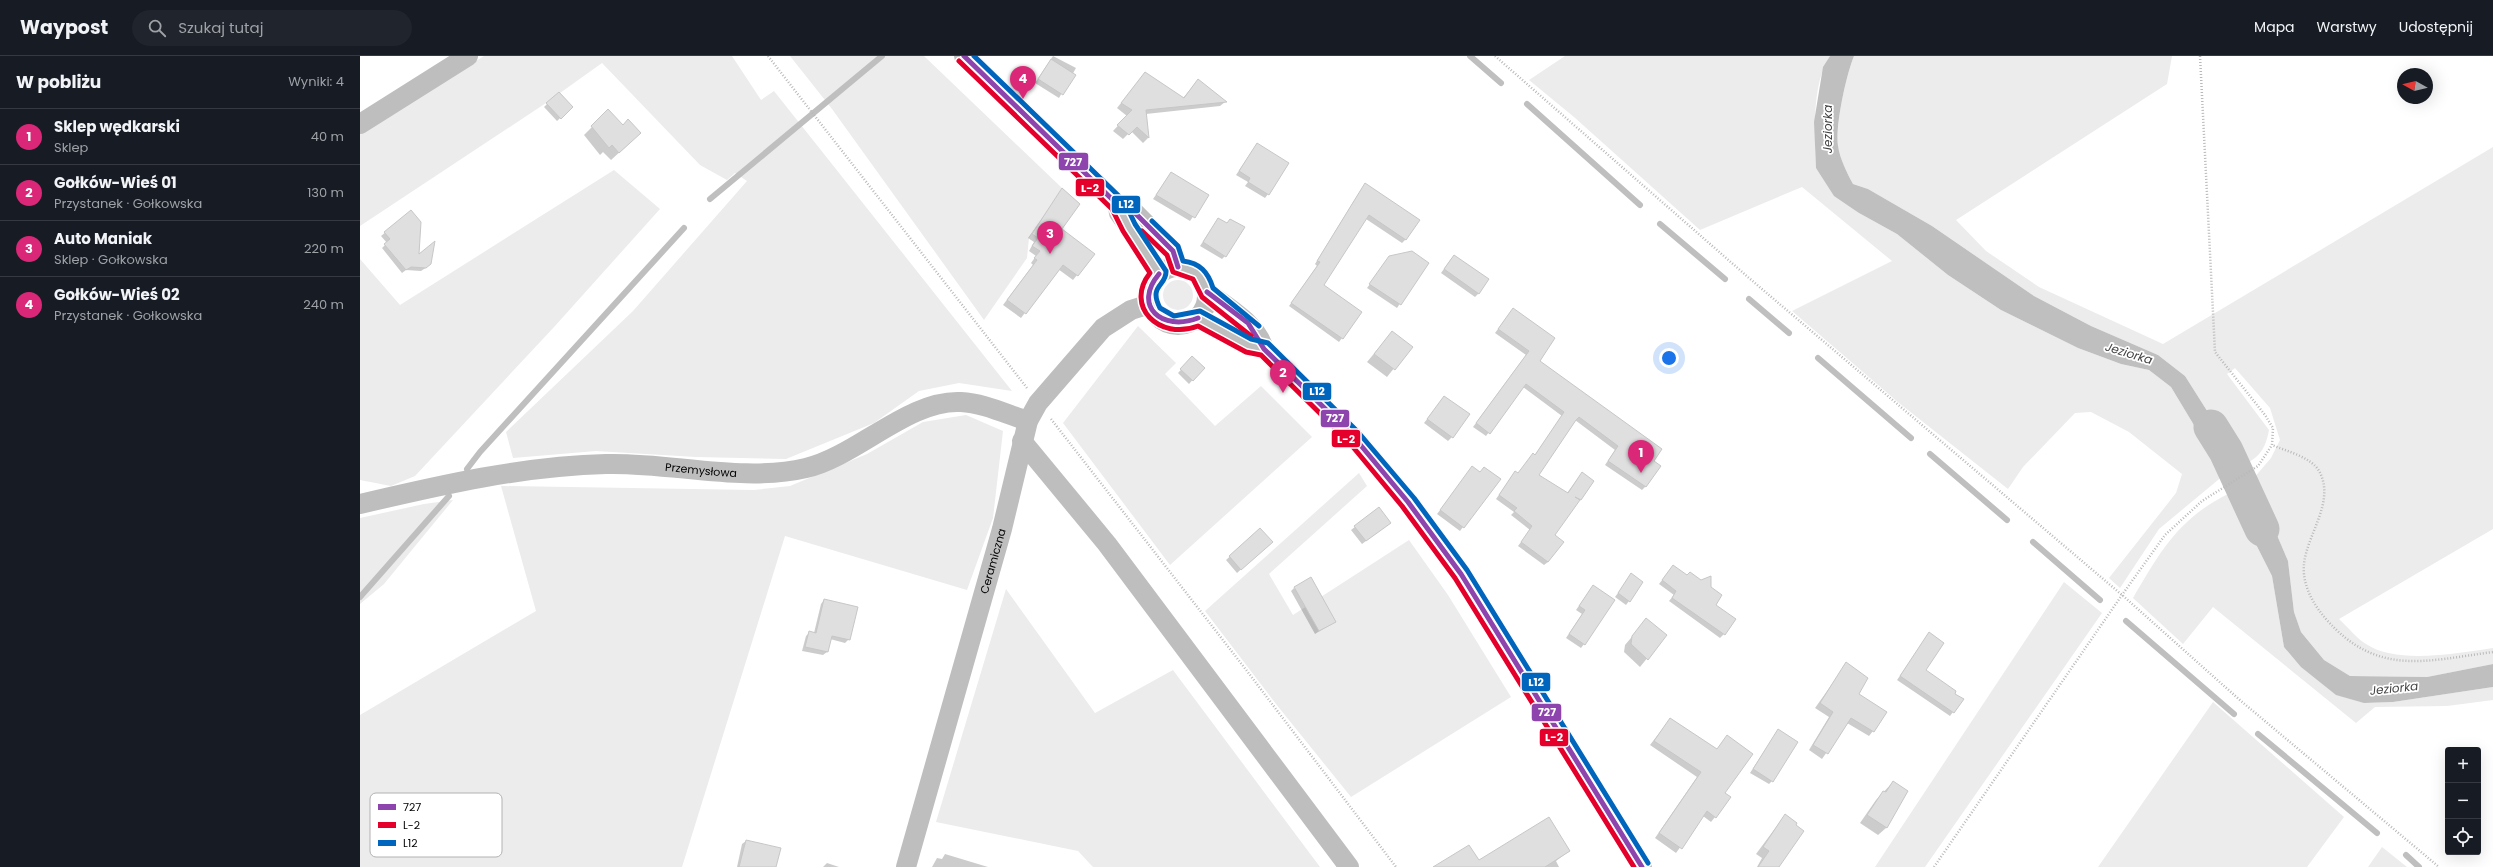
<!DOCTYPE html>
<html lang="pl">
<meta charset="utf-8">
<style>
body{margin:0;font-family:Poppins,sans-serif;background:#20242c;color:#f1f3f6}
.controls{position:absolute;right:12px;bottom:12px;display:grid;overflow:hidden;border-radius:4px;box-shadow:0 4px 16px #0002}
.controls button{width:36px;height:36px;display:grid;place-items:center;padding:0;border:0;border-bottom:1px solid #363941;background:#171b24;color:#f1f3f6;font:20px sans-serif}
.compass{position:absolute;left:2037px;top:12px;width:36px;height:36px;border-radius:50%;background:#171b24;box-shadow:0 4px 16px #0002;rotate:278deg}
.you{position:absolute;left:1309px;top:302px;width:14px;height:14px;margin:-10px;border:3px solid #fff;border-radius:50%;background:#1a73e8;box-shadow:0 0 0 6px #1a73e833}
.badge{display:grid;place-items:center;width:26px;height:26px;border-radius:50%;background:#db2777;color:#fff;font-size:13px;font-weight:700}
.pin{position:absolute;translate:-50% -33px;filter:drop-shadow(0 1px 2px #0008)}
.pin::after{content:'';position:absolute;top:21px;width:14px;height:12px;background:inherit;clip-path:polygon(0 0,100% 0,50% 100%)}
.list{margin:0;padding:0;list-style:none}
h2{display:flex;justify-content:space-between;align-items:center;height:52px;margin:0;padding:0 16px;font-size:17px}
h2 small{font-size:13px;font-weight:400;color:#9ea1a6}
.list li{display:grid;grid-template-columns:26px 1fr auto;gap:12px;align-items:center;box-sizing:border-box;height:56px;padding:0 16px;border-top:1px solid #363941}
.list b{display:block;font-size:15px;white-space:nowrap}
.list p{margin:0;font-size:13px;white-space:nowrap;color:#9ea1a6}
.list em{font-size:13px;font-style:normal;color:#9ea1a6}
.icon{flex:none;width:22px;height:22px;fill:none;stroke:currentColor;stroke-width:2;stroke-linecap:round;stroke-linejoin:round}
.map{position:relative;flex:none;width:2133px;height:811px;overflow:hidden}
header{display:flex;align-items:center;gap:24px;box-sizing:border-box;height:56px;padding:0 20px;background:#171b24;border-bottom:1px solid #363941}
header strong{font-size:19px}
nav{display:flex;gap:22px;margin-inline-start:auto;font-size:14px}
.search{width:280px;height:36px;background:#20242c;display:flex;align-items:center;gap:10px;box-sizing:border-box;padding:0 14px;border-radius:22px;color:#9ea1a6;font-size:15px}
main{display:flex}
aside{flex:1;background:#171b24}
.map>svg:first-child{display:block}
.green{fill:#ececec}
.water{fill:#bfbfbf}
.shadow{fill:#0003}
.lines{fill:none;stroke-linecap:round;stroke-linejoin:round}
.stream{stroke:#bfbfbf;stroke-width:6}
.river{stroke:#bfbfbf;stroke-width:35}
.building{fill:#dfdfdf;stroke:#c7c7c7}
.path{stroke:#b9b9b9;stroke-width:2.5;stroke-dasharray:1 2;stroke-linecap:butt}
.minor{stroke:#bebebe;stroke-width:20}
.bus-1-casing{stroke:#fff;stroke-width:8}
.bus-2-casing{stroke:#fff;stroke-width:8}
.bus-3-casing{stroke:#fff;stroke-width:8}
.bus-1{stroke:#8e44ad;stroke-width:5}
.bus-2{stroke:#e4002b;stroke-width:5}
.bus-3{stroke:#0065bd;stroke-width:5}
.labels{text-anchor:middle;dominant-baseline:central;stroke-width:3.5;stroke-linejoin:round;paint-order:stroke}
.street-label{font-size:11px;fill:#000;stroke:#fff}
.water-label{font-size:12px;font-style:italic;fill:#444;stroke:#fff}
.key{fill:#fff;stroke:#b2b2b2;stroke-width:1}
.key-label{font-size:11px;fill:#000}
.line-badge{stroke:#fff;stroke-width:1.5}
.badge-label{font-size:11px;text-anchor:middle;font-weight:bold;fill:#fff}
</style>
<header>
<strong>Waypost</strong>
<div class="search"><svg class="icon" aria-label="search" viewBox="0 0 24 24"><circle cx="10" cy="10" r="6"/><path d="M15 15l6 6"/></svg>Szukaj tutaj</div>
<nav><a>Mapa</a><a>Warstwy</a><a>Udostępnij</a></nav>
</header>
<main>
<aside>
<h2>W pobliżu<small>Wyniki: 4</small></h2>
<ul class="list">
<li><span class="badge">1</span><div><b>Sklep wędkarski</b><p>Sklep</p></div><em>40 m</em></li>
<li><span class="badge">2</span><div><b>Gołków-Wieś 01</b><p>Przystanek · Gołkowska</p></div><em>130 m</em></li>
<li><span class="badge">3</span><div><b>Auto Maniak</b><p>Sklep · Gołkowska</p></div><em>220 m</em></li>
<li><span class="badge">4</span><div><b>Gołków-Wieś 02</b><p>Przystanek · Gołkowska</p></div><em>240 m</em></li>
</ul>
</aside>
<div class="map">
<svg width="2133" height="811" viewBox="0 0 2133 811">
<rect width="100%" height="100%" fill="#fff"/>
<path class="green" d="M 124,0 L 372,0 L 401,44 L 414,35 L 652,335 L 599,327 L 559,335 L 514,367 L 426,403 L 336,401 L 236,395 L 153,402 L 146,376 L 273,255 L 387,125 L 375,117 L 367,124 L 340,109 L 242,7 L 186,47 L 0,170 L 0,77 Z
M 430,0 L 564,0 L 702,132 L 669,182 L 667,202 L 624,264 L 472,53 Z
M 1205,0 L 1470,0 C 1451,29 1455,78 1456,112 L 1499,157 L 1537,178 L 1588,219 L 1641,254 L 1718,292 L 1761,308 L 1789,314 L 1811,331 L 1864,419 L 1799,473 L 1760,532 L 1749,522 L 1816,437 L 1822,418 L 1769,376 L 1731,356 L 1715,357 L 1663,411 L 1648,433 L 1539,347 L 1432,255 L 1532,205 L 1442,131 L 1340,174 L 1214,61 L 1169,24 Z
M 1494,0 L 1812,0 L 1807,28 L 1596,164 L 1626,195 L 1679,231 L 1803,288 L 2133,91 L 2133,473 L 1979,563 C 1988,571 1996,582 2006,588 C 2037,609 2098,597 2133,592 L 2133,608 L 2067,621 L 1990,620 L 1964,604 L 1941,576 L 1934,556 L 1928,505 L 1893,423 L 1911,402 L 1920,384 L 1910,352 L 1875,312 L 1867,318 L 1909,374 C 1905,395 1899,401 1882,410 L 1825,320 L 1798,299 L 1731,270 L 1674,240 L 1572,170 L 1508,133 L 1493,128 C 1487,117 1480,103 1478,91 C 1475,71 1486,19 1494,0 Z
M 254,114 L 300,153 L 195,270 L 55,420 L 31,430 L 0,424 L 0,203 L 40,249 Z
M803 239a15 15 0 1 1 30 0a15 15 0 1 1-30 0Z
M 778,270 L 816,307 L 805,318 L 855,370 L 901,330 L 952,381 L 810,509 L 703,367 Z
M 606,359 L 643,375 L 633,462 L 607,534 L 425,480 L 322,811 L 0,811 L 0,659 L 176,555 L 141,430 L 394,434 L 430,430 L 507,398 L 563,366 Z
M 999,417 L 1007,430 L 909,518 L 933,559 L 1049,484 L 1088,539 L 1151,641 L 991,741 L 916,648 L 845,555 Z
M 1870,437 L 1912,520 L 1924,591 L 2004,647 L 2033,646 L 2133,631 L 2133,644 L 2087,650 L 2015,651 L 1996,667 L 1853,551 L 1823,588 L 1773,542 C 1801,494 1819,462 1870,437 Z
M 93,444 L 24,528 L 0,548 L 0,462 L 64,448 Z
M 1704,526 L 1742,557 L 1565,811 L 1515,811 Z
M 646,533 L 735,657 L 813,614 L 960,811 L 733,811 L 718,795 L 576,766 Z
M 1853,646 L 1984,761 L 1947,811 L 1738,811 Z
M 2022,791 L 2047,811 L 2008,811 Z"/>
<path class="water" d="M 1470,0 L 1494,0 C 1486,19 1475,71 1478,90 C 1480,103 1487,117 1493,128 L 1508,133 L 1572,170 L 1674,240 L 1731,270 L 1798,299 L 1825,320 L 1882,410 L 1864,419 L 1811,331 L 1789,314 L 1761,308 L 1718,292 L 1641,254 L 1588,219 L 1537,178 L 1499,157 L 1474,140 L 1456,112 L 1454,66 L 1463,11 Z
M 1893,423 L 1928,505 L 1934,556 L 1941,576 L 1964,604 L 1990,620 L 2067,621 L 2133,608 L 2133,631 L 2033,646 L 2004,647 L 1976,639 L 1941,611 L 1924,591 L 1912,520 L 1870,437 Z"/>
<path class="shadow" d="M 693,0 L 716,12 L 699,42 L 675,27 Z
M 785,17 L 823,42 L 838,24 L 865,46 L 860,50 L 786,58 L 788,82 L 783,87 L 771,75 L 763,83 L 753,75 L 767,60 L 757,52 Z
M 187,48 L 212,51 L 197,65 L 184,51 Z
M 248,55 L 272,85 L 251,104 L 243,96 L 240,99 L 224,79 Z
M 897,88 L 908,138 L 905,142 L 885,130 L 888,126 L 876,119 Z
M 811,117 L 848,139 L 830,165 L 793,143 Z
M 1002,132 L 1046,183 L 1042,187 L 1006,163 L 962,229 L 982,282 L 979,286 L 929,250 L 957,210 L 955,208 Z
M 702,134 L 700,173 L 734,198 L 713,224 L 698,213 L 661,262 L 643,249 L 673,209 L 671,207 L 676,200 L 669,195 L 674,186 L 668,182 Z
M 51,155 L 57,200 L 67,211 L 61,215 L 46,214 L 42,217 L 22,192 L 27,187 L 21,180 Z
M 858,163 L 866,168 L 870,164 L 865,200 L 862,203 L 840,190 Z
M 1030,201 L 1067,207 L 1037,252 L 1007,232 Z
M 1091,203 L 1119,237 L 1115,241 L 1081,217 Z
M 1153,253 L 1179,305 L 1293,405 L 1286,430 L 1282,434 L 1245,409 L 1255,394 L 1215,364 L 1178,419 L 1207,437 L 1222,417 L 1220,443 L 1194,479 L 1188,506 L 1184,509 L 1158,490 L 1170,474 L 1151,459 L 1154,456 L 1136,443 L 1152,420 L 1158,418 L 1175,399 L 1202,360 L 1163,331 L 1126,380 L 1113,371 L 1166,299 L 1135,277 Z
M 1032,276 L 1051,291 L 1027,321 L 1007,306 Z
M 832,302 L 843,312 L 829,328 L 818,317 Z
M 1081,345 L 1092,381 L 1088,385 L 1064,367 Z
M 1112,412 L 1103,471 L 1100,475 L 1077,458 Z
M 1019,452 L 1026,470 L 1002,488 L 991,474 Z
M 900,473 L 908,489 L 877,517 L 866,504 Z
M 1313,510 L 1327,520 L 1350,531 L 1364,578 L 1360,582 L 1309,545 L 1314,539 L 1299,528 Z
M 1271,519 L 1269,545 L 1266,549 L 1255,541 Z
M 934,532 L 974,566 L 955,578 L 931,535 Z
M 1230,534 L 1224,588 L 1221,592 L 1206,582 L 1222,558 L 1216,554 Z
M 464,544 L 489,583 L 485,587 L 470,583 L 467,596 L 463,599 L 442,595 L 446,580 L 450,576 L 454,577 L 461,548 Z
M 1286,564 L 1306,579 L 1280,611 L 1264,596 L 1265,589 Z
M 1569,578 L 1565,615 L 1602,644 L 1590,660 L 1537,624 Z
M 1487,607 L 1513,675 L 1509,680 L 1487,667 L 1462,703 L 1449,694 L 1469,661 L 1455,652 Z
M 1310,663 L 1356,694 L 1367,681 L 1364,737 L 1355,761 L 1351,766 L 1343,760 L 1316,797 L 1295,782 L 1337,721 L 1290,689 Z
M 1418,674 L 1412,725 L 1409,728 L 1390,717 Z
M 1533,726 L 1547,736 L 1526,772 L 1518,779 L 1500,767 L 1516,744 Z
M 1425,759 L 1418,811 L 1397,811 L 1402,802 L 1396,798 Z
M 386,785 L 415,811 L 377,811 L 382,788 Z
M 1209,795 L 1196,805 L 1199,811 L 1075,811 Z
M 585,798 L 628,811 L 572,811 L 577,802 L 582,803 Z
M 467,807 L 479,811 L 463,811 Z"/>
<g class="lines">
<path class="stream" d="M 1110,0 L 1141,27
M 1167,48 L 1280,149
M 350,143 L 522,0
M 1300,168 L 1365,223
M 1389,243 L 1429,277
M 1458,302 L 1551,382
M 1570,398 L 1647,464
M 107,413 L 120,396 L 324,172
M 1673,486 L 1740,544
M 0,541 L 89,440
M 1766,565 L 1874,658
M 1898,678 L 2017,777
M 2046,799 L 2059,811"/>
<path class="river" d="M 1851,371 L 1866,395 L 1902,473"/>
</g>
<path class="building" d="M 691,3 L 716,19 L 703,39 L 678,23 Z
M 785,16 L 824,42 L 838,23 L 867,46 L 786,54 L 789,82 L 777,71 L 769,79 L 757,69 L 772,54 L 761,47 Z
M 199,36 L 213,51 L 201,63 L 186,47 Z
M 248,53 L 263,69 L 268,63 L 281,77 L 259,97 L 252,89 L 249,92 L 231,70 Z
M 897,87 L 929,107 L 909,139 L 888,126 L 890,122 L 879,115 Z
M 811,116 L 849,139 L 835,162 L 796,139 Z
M 1005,127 L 1060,164 L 1046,184 L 1009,159 L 964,229 L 1002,256 L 983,283 L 931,247 L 960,206 L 957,205 Z
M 702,132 L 720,148 L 702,173 L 735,198 L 718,220 L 703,209 L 666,258 L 647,244 L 677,204 L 674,202 L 680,195 L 672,190 L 678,182 L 672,178 Z
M 51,154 L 61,166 L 59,198 L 75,185 L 71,208 L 66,212 L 51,211 L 46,214 L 24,188 L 30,183 L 24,176 Z
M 858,162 L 867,167 L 870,163 L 885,171 L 866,201 L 843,186 Z
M 1052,195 L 1069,207 L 1041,249 L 1009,228 L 1029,200 Z
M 1094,199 L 1129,223 L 1119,238 L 1084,213 Z
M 1153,252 L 1195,282 L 1180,305 L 1302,393 L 1294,405 L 1301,410 L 1286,431 L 1248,405 L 1258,390 L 1219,361 L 1216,364 L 1179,419 L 1208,437 L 1222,416 L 1234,425 L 1221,444 L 1215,441 L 1220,444 L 1195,479 L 1204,486 L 1188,506 L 1161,486 L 1172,470 L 1154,455 L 1157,452 L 1139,439 L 1155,415 L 1158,417 L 1173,397 L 1175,399 L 1204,356 L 1166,328 L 1130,378 L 1116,367 L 1169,295 L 1138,273 Z
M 1032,275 L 1053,291 L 1035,314 L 1014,298 Z
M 832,300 L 845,312 L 833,325 L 820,313 Z
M 1084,340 L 1110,358 L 1093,382 L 1067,363 Z
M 1112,410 L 1120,416 L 1124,411 L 1141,423 L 1104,472 L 1080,454 Z
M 1019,451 L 1031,467 L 1006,485 L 994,470 Z
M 900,472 L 913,486 L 881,514 L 869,500 Z
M 1313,509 L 1327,519 L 1330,516 L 1341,524 L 1351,520 L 1351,531 L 1362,539 L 1356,549 L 1376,563 L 1365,579 L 1312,542 L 1316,535 L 1302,524 Z
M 1271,517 L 1283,526 L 1270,546 L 1258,537 Z
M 951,521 L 976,566 L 959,575 L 934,531 Z
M 1233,529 L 1255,544 L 1225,589 L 1209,578 L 1225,554 L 1219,550 Z
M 464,543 L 498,551 L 490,584 L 472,580 L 468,596 L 445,591 L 449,575 L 456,577 Z
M 1286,562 L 1307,579 L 1288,604 L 1271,588 L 1272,580 Z
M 1569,576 L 1584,587 L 1566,614 L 1596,635 L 1595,638 L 1604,643 L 1594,657 L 1540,620 Z
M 1486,606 L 1508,622 L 1499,638 L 1527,656 L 1514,676 L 1491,662 L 1468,698 L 1453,689 L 1473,656 L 1460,647 Z
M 1310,662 L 1357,693 L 1367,679 L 1393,698 L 1365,737 L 1371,741 L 1356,762 L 1347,755 L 1322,793 L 1299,777 L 1341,716 L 1294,685 Z
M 1418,673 L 1438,686 L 1413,726 L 1393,713 Z
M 1533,725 L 1548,735 L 1527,772 L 1507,759 L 1523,735 L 1526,736 Z
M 1425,758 L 1437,767 L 1436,769 L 1444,775 L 1419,811 L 1398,811 L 1409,795 L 1403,791 Z
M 1189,761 L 1210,795 L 1185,811 L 1073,811 L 1109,789 L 1119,804 Z
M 386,784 L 421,792 L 416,811 L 379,811 Z"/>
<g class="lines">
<path class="path" d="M 408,0 L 667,332
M 1135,0 L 1389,222 L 1762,539 L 1881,645 L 2079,811
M 1840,0 L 1855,296 L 1905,359 L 1913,372 L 1912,389 C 1926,395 1951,401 1959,415 C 1976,445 1947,478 1944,508 C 1942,529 1953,548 1966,563 C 2017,621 2065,605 2133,596
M 691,363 L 887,615 L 1036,811
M 1574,811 L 1762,539 L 1805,479 L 1842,445 L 1898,410 L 1912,389"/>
<g class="minor">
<path d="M 604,0 L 758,149 L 769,151 L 813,195 L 818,211"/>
<path d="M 0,68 L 108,0"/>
<path d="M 758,151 L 759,157 L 780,186 L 799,218"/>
<circle cx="818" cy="240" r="29"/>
<path d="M 847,236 C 867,251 896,267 904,293 L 993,380 L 1048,446 L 1101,518 L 1282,811"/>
<path d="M 838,262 L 889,290 L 904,293"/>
<path d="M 662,385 L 747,488 L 989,811"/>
<path id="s1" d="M 0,448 C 81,429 163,410 246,408 C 311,406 383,427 446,412 C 497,400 549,343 601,346 C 623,347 646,358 668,365"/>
<path id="s2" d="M 546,811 L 642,473 L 668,365 L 678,347 L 743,272 L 771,254 L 790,248"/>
</g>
<defs>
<path id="bus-1" d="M 604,0 L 758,149 L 769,151 L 813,195 L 818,211
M 799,218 C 772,250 802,276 838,262
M 847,236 L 888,267 L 904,293 L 993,380 L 1048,446 L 1101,518 L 1282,811"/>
<path id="bus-2" d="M 599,5 L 752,153 L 763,175 L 790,217 C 764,250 799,285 838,270 L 886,296 L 901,299 L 988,385 L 1042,450 L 1095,522 L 1274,811
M 782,175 L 807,199 L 813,216 L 833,223 L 842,241 L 891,280"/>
<path id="bus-3" d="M 614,0 L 764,145 L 775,168 L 806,215 C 807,230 788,229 800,252 L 814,260 L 840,255 L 891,283 L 908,287 L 998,376 L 1054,442 L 1107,514 L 1288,807
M 792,165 L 818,190 L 823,205 C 840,207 848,216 853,232 L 899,270"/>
</defs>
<use href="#bus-1" class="bus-1-casing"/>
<use href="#bus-2" class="bus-2-casing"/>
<use href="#bus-3" class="bus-3-casing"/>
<use href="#bus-1" class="bus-1"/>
<use href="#bus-2" class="bus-2"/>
<use href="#bus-3" class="bus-3"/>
</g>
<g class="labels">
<g class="street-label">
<text stroke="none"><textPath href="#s1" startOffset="345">Przemysłowa</textPath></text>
<text stroke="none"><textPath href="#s2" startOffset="318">Ceramiczna</textPath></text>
</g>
<g class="water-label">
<text transform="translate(1467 73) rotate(-90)">Jeziorka</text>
<text transform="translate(1769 297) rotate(17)">Jeziorka</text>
<text transform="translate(2034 632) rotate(-6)">Jeziorka</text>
</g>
</g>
<rect x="10" y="737" width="132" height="64" rx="6" class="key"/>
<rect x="18" y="748" width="18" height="6" fill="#8e44ad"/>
<rect x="18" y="766" width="18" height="6" fill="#e4002b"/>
<rect x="18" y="784" width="18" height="6" fill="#0065bd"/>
<g class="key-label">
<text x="43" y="755">727</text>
<text x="43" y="773">L-2</text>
<text x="43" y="791">L12</text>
</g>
<g class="line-badge">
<rect x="698" y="96" width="31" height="19" rx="4" fill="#8e44ad"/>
<rect x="715" y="122" width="30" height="19" rx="4" fill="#e4002b"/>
<rect x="751" y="139" width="30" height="19" rx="4" fill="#0065bd"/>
<rect x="942" y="326" width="30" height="19" rx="4" fill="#0065bd"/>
<rect x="960" y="353" width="30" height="19" rx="4" fill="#8e44ad"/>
<rect x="971" y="373" width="30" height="19" rx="4" fill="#e4002b"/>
<rect x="1161" y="616" width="30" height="20" rx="4" fill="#0065bd"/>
<rect x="1171" y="647" width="31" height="19" rx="4" fill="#8e44ad"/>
<rect x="1179" y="672" width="30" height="19" rx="4" fill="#e4002b"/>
</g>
<g class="badge-label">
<text x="713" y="110">727</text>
<text x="730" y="136">L-2</text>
<text x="766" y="152">L12</text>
<text x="957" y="339">L12</text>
<text x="975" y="366">727</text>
<text x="986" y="387">L-2</text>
<text x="1176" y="630">L12</text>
<text x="1187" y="660">727</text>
<text x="1194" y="685">L-2</text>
</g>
</svg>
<div class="controls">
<button>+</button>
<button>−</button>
<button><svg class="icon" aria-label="locate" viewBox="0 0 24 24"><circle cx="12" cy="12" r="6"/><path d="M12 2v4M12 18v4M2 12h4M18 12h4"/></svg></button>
</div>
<svg class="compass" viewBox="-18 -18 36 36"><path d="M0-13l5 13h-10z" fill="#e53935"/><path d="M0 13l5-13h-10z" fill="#9ea1a6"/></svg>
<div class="you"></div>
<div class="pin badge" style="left:1281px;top:417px">1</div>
<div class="pin badge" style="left:923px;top:337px">2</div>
<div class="pin badge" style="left:690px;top:198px">3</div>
<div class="pin badge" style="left:663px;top:43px">4</div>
</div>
</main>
